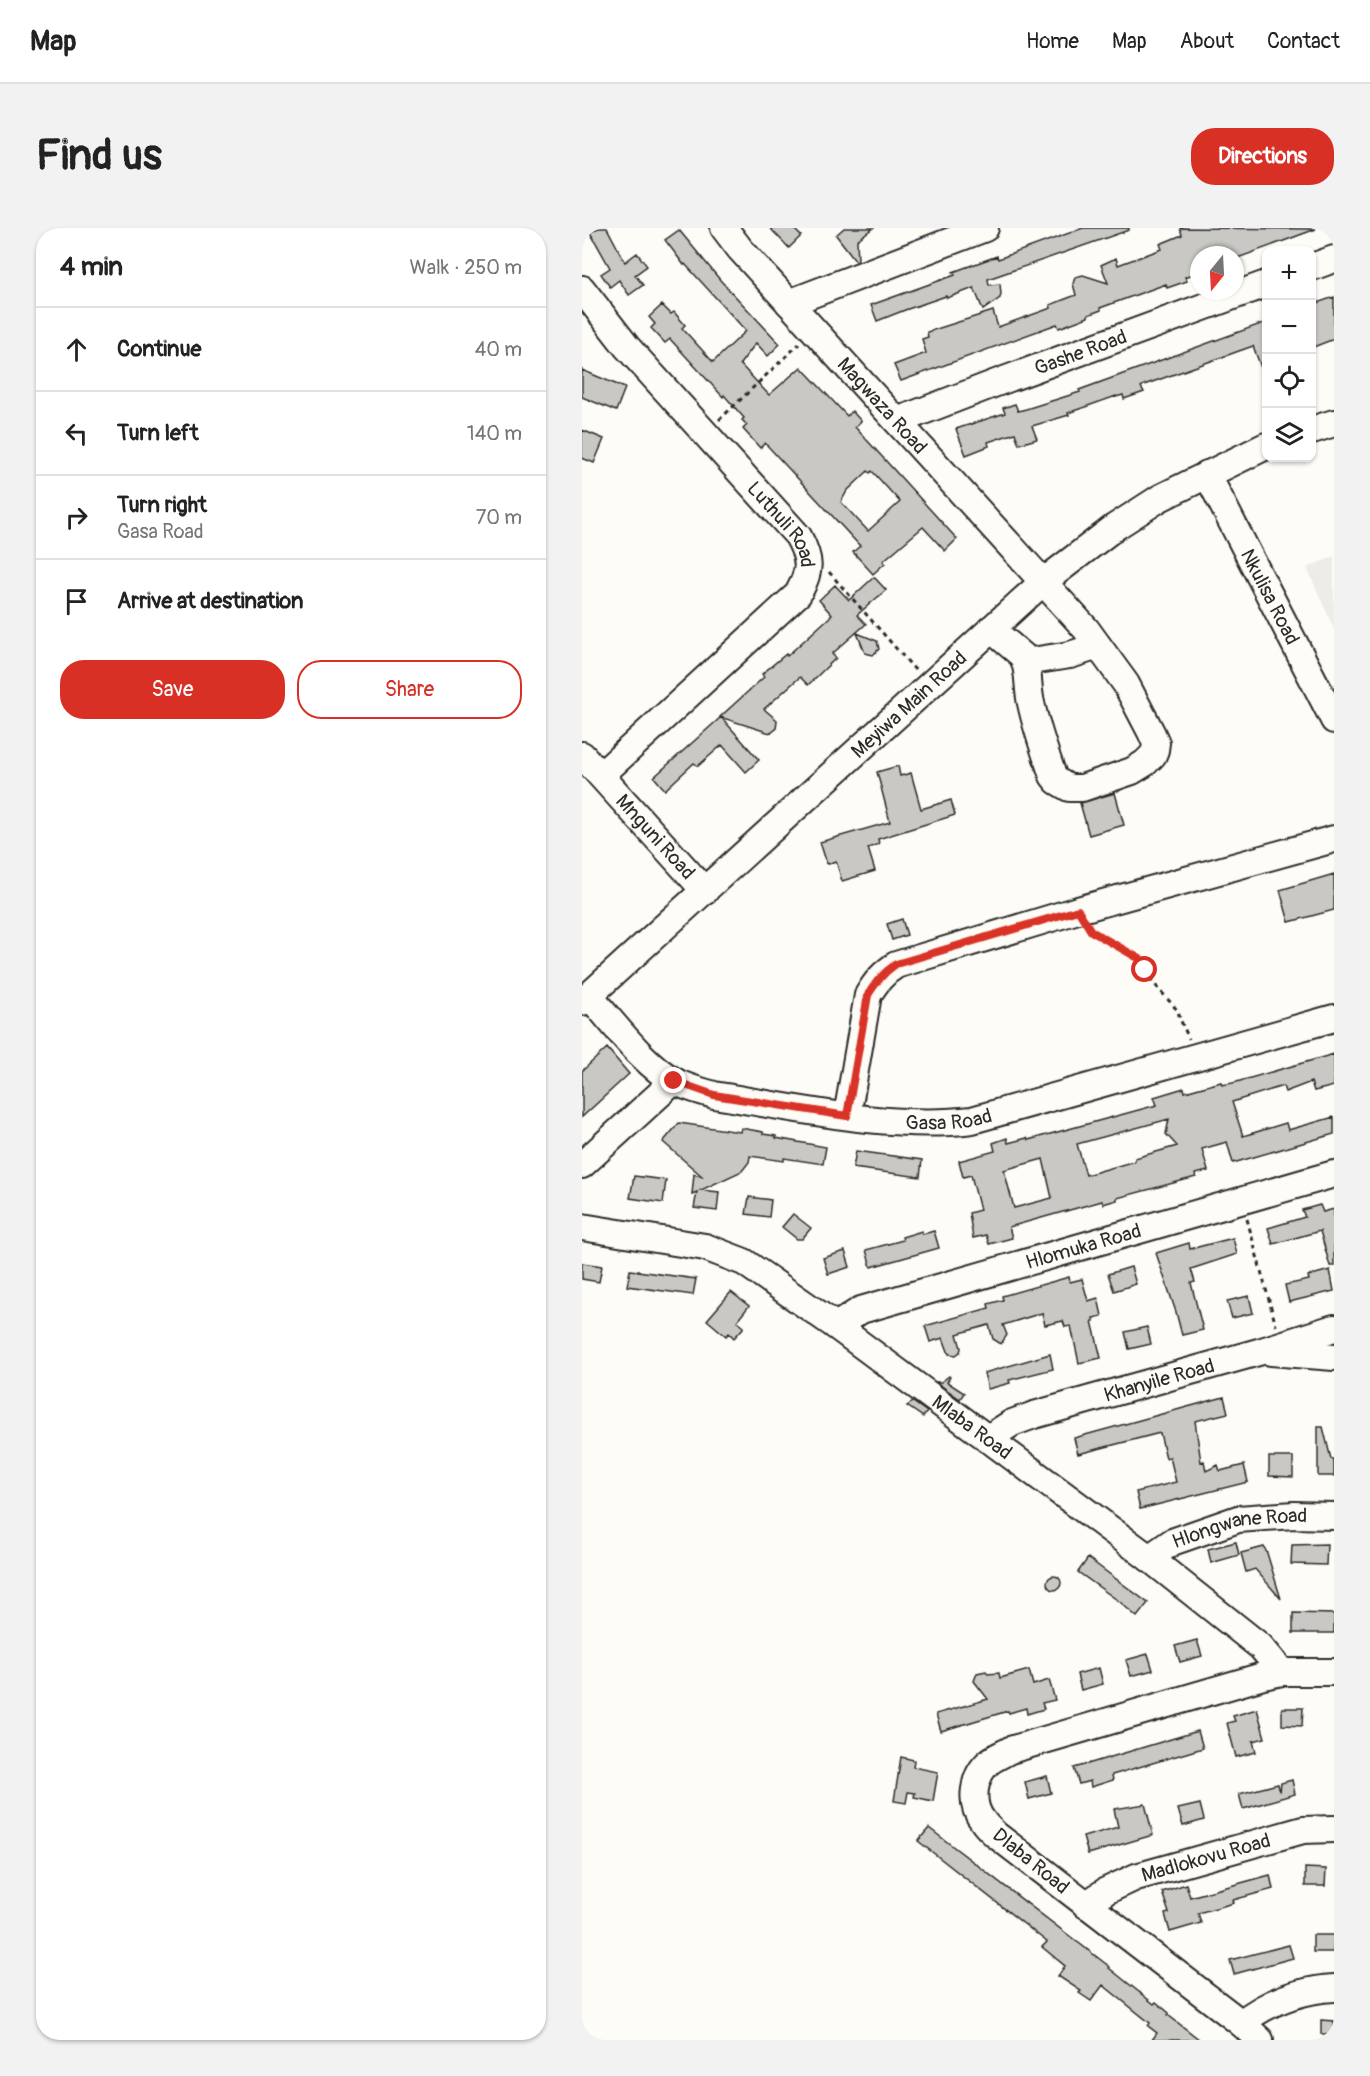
<!DOCTYPE html>
<meta charset="utf-8">
<style>
body{margin:0;font-family:Pangolin,sans-serif;background:#f2f2f2;color:#222}
.controls{position:absolute;right:18px;top:18px;display:grid;overflow:hidden;border-radius:12px;box-shadow:0 2px 4px #0004}
.controls button{width:54px;height:54px;display:grid;place-items:center;padding:0;border:0;border-bottom:2px solid #e0e0e0;background:#fff;color:#222;font:30px sans-serif}
.compass{position:absolute;left:608px;top:18px;width:54px;height:54px;border-radius:50%;background:#fff;box-shadow:0 2px 4px #0004;rotate:198deg}
.stop{position:absolute;width:18px;height:18px;margin:-14px;border:4px solid #d93025;border-radius:50%;background:#fff}
.stop.end{background:#d93025;border-color:#fff;box-shadow:0 2px 6px #0008}
.list{margin:0;padding:0;list-style:none}
h2{display:flex;justify-content:space-between;align-items:center;height:78px;margin:0;padding:0 24px;font-size:26px}
h2 small{font-size:20px;font-weight:400;color:#767676}
.list li{display:grid;grid-template-columns:39px 1fr auto;gap:18px;align-items:center;box-sizing:border-box;height:84px;padding:0 24px;border-top:2px solid #e0e0e0}
.list b{display:block;font-size:22px;white-space:nowrap}
.list p{margin:0;font-size:20px;white-space:nowrap;color:#767676}
.list em{font-size:20px;font-style:normal;color:#767676}
.actions{display:flex;gap:12px;padding:18px 24px}
.actions a{flex:1;padding:14px 0;border:2px solid #d93025;border-radius:24px;text-align:center;font-size:21px;color:#d93025}
.actions .main{background:#d93025;color:#fff}
.icon{flex:none;width:33px;height:33px;fill:none;stroke:currentColor;stroke-width:2;stroke-linecap:round;stroke-linejoin:round}
.map{position:relative;flex:none;width:752px;height:1812px;overflow:hidden;border-radius:24px}
header{display:flex;align-items:center;gap:36px;box-sizing:border-box;height:84px;padding:0 30px;background:#fff;border-bottom:2px solid #e0e0e0}
header strong{font-size:28px}
nav{display:flex;gap:33px;margin-inline-start:auto;font-size:21px}
.intro{display:flex;align-items:center;justify-content:space-between;box-sizing:border-box;height:144px;padding:0 36px}
h1{margin:0;font-size:42px}
.button{padding:15px 27px;border-radius:24px;background:#d93025;color:#fff;font-size:21px;font-weight:700}
main{display:flex;gap:36px;padding:0 36px}
aside{flex:1;background:#fff;border-radius:24px;box-shadow:0 2px 4px #0004}
.map>svg:first-child{display:block}
.built{fill:#edece8}
.building{fill:#c9c8c4;stroke:#2b2b2b;stroke-width:1.5;fill-rule:evenodd}
.lines{fill:none;stroke-linecap:round;stroke-linejoin:round}
.minor-casing{stroke:#2b2b2b;stroke-width:30}
.path{stroke:#2b2b2b;stroke-width:3;stroke-dasharray:4.5 4.5;stroke-linecap:butt}
.minor{stroke:#fdfcf7;stroke-width:26}
.route{stroke:#d93025;stroke-width:8}
.labels{text-anchor:middle;dominant-baseline:central;stroke-width:6;stroke-linejoin:round;paint-order:stroke}
.street-label{font-size:20px;fill:#2b2b2b;stroke:#fdfcf7}
</style>
<header>
<strong>Map</strong>
<nav><a>Home</a><a>Map</a><a>About</a><a>Contact</a></nav>
</header>
<div class="intro"><h1>Find us</h1><a class="button">Directions</a></div>
<main>
<aside>
<h2>4 min<small>Walk · 250 m</small></h2>
<ul class="list">
<li><svg class="icon" aria-label="ahead" viewBox="0 0 24 24"><path d="M12 20V5M6 11l6-6 6 6"/></svg><div><b>Continue</b></div><em>40 m</em></li>
<li><svg class="icon" aria-label="left" viewBox="0 0 24 24"><path d="M17 20v-9H6M10 6l-5 5 5 5"/></svg><div><b>Turn left</b></div><em>140 m</em></li>
<li><svg class="icon" aria-label="right" viewBox="0 0 24 24"><path d="M7 20v-9h11M14 6l5 5-5 5"/></svg><div><b>Turn right</b><p>Gasa Road</p></div><em>70 m</em></li>
<li><svg class="icon" aria-label="arrive" viewBox="0 0 24 24"><path d="M6 21V4h12l-3 4 3 4H6"/></svg><div><b>Arrive at destination</b></div></li>
</ul>
<div class="actions"><a class="main">Save</a><a>Share</a></div>
</aside>
<div class="map">
<svg width="752" height="1812" viewBox="0 0 752 1812">
<rect width="100%" height="100%" fill="#fdfcf7"/>
<filter id="ink" filterUnits="userSpaceOnUse"><feTurbulence type="fractalNoise" baseFrequency=".0167" numOctaves="2"/><feDisplacementMap in="SourceGraphic" scale="12" xChannelSelector="R" yChannelSelector="G"/><feConvolveMatrix kernelMatrix="1 2 1 2 8 2 1 2 1" color-interpolation-filters="sRGB"/></filter>
<g filter="url(#ink)">
<path class="built" d="M 752,328 L 752,401 L 725,340 Z"/>
<path class="building" d="M 16,0 L 25,0 L 43,34 L 55,25 L 65,38 L 53,47 L 61,57 L 47,67 L 37,52 L 28,59 L 19,46 L 28,40 L 8,4 Z
M 188,0 L 211,0 L 219,8 L 207,20 Z
M 262,0 L 291,0 L 275,12 L 276,33 L 274,33 L 254,7 Z
M 501,0 L 547,0 L 547,2 L 406,51 L 407,57 L 418,56 L 419,66 L 418,70 L 401,82 L 392,60 L 365,70 L 364,68 L 323,82 L 295,93 L 289,77 L 373,47 L 371,44 L 415,28 L 416,31 Z
M 598,0 L 734,1 L 653,31 L 653,27 L 617,27 L 617,44 L 603,49 L 605,53 L 585,60 L 584,56 L 518,80 L 519,82 L 506,87 L 506,89 L 477,100 L 475,96 L 319,153 L 312,137 L 344,125 L 340,111 L 346,109 L 345,104 L 411,83 L 416,99 L 469,80 L 468,77 L 494,67 L 491,56 L 493,49 L 501,47 L 526,55 L 519,37 L 534,30 L 536,37 L 580,21 L 578,16 L 600,7 Z
M 97,2 L 139,53 L 198,116 L 186,128 L 174,115 L 158,136 L 187,167 L 219,139 L 265,188 L 270,183 L 279,193 L 273,199 L 375,311 L 363,323 L 341,299 L 301,333 L 303,335 L 291,346 L 271,324 L 278,318 L 183,215 L 178,220 L 161,201 L 165,197 L 160,192 L 162,190 L 142,167 L 141,169 L 88,111 L 83,115 L 69,100 L 73,96 L 67,89 L 80,77 L 89,86 L 92,84 L 103,97 L 100,100 L 131,134 L 164,103 L 103,36 L 102,37 L 83,12 ZM 286,243 L 288,245 L 290,243 L 318,274 L 286,303 L 259,274 L 265,263 Z
M 752,69 L 752,111 L 729,120 L 729,77 Z
M 684,94 L 684,150 L 683,150 L 671,118 L 562,157 L 559,159 L 562,164 L 542,171 L 541,167 L 534,169 L 534,168 L 486,185 L 487,187 L 450,198 L 455,211 L 437,216 L 433,205 L 406,214 L 407,218 L 384,227 L 374,201 L 423,185 L 421,180 L 433,176 L 436,183 L 444,181 L 498,164 L 497,162 Z
M 0,142 L 43,160 L 34,183 L 0,169 Z
M 0,202 L 22,211 L 12,235 L 0,230 Z
M 292,349 L 304,362 L 275,387 L 284,396 L 250,426 L 254,430 L 226,457 L 218,449 L 182,481 L 195,492 L 194,501 L 189,505 L 185,504 L 138,489 L 182,449 L 180,446 L 204,426 L 205,428 L 250,387 L 237,372 L 253,357 L 267,372 Z
M 275,405 L 295,413 L 297,421 L 291,427 L 283,425 Z
M 139,489 L 177,532 L 164,544 L 140,517 L 116,538 L 112,535 L 83,562 L 72,549 Z
M 316,538 L 318,548 L 329,545 L 339,581 L 369,572 L 373,587 L 296,611 L 297,616 L 286,620 L 293,643 L 260,653 L 254,633 L 245,636 L 238,614 L 308,594 L 295,544 Z
M 533,565 L 542,597 L 507,607 L 498,575 Z
M 752,646 L 752,682 L 707,694 L 698,662 Z
M 320,691 L 325,707 L 310,712 L 305,696 Z
M 25,820 L 47,846 L 0,889 L 0,843 Z
M 752,826 L 752,858 L 732,863 L 729,854 L 703,864 L 701,858 L 650,874 L 661,908 L 704,895 L 706,902 L 752,889 L 752,906 L 651,935 L 645,914 L 620,921 L 626,943 L 613,946 L 614,949 L 535,970 L 535,972 L 521,976 L 520,973 L 427,999 L 430,1010 L 407,1016 L 404,1007 L 391,1010 L 387,985 L 398,982 L 389,947 L 381,949 L 377,933 L 413,923 L 411,915 L 425,910 L 426,915 L 445,910 L 446,912 L 575,877 L 572,869 L 602,860 L 603,864 L 639,854 L 640,857 L 651,855 ZM 587,891 L 584,906 L 595,918 L 553,930 L 553,933 L 504,947 L 495,916 ZM 461,931 L 470,970 L 432,980 L 422,942 Z
M 97,895 L 158,904 L 159,900 L 181,904 L 181,906 L 194,908 L 194,910 L 244,919 L 241,936 L 202,930 L 202,933 L 168,928 L 167,934 L 160,943 L 119,962 L 137,964 L 135,983 L 112,980 L 115,964 L 110,966 L 112,946 L 121,949 L 81,914 Z
M 274,923 L 340,932 L 338,949 L 271,940 Z
M 52,948 L 84,952 L 81,975 L 48,970 Z
M 167,969 L 189,972 L 187,989 L 164,986 Z
M 738,977 L 741,984 L 752,981 L 752,1038 L 748,1038 L 738,1003 L 691,1016 L 686,1000 L 723,989 L 720,982 Z
M 211,986 L 229,1000 L 220,1011 L 215,1011 L 200,999 Z
M 340,1003 L 341,1006 L 352,1003 L 357,1020 L 289,1039 L 284,1022 L 321,1012 L 320,1009 Z
M 651,1010 L 655,1026 L 609,1041 L 613,1054 L 609,1055 L 621,1102 L 600,1107 L 594,1084 L 574,1025 L 607,1015 L 608,1021 Z
M 263,1023 L 268,1039 L 246,1046 L 241,1030 Z
M 0,1035 L 20,1038 L 17,1054 L 0,1051 Z
M 549,1039 L 554,1056 L 532,1063 L 526,1046 Z
M 48,1042 L 114,1051 L 111,1067 L 45,1058 Z
M 748,1042 L 752,1063 L 707,1074 L 703,1057 L 727,1052 L 726,1048 Z
M 487,1049 L 488,1054 L 500,1051 L 506,1073 L 516,1070 L 520,1088 L 511,1090 L 512,1093 L 510,1093 L 519,1130 L 497,1135 L 489,1098 L 483,1099 L 481,1093 L 463,1097 L 460,1085 L 421,1097 L 425,1107 L 419,1116 L 411,1111 L 407,1097 L 375,1106 L 379,1120 L 378,1124 L 374,1127 L 367,1126 L 361,1110 L 348,1114 L 343,1098 L 407,1080 L 406,1076 L 421,1072 L 420,1068 Z
M 149,1064 L 167,1078 L 155,1093 L 162,1099 L 152,1110 L 147,1105 L 144,1108 L 125,1092 Z
M 667,1068 L 671,1085 L 650,1090 L 645,1073 Z
M 565,1099 L 569,1116 L 547,1121 L 543,1104 Z
M 468,1126 L 471,1141 L 427,1152 L 428,1155 L 406,1161 L 402,1145 Z
M 367,1148 L 368,1149 L 365,1154 L 382,1165 L 378,1171 L 354,1154 L 359,1154 Z
M 642,1169 L 646,1185 L 613,1193 L 619,1234 L 622,1233 L 624,1243 L 636,1237 L 638,1243 L 662,1237 L 666,1254 L 558,1281 L 554,1264 L 594,1254 L 588,1229 L 584,1230 L 578,1205 L 496,1226 L 492,1210 Z
M 331,1174 L 345,1184 L 341,1189 L 325,1178 Z
M 736,1199 L 741,1199 L 749,1231 L 752,1231 L 752,1248 L 736,1248 Z
M 687,1229 L 711,1229 L 711,1249 L 687,1248 Z
M 654,1314 L 657,1327 L 629,1335 L 626,1321 Z
M 745,1316 L 744,1337 L 709,1336 L 710,1317 Z
M 682,1319 L 685,1325 L 699,1371 L 673,1341 L 664,1344 L 659,1325 Z
M 506,1330 L 566,1375 L 555,1389 L 538,1374 L 496,1344 Z
M465 1355a7 7 0 1 1 14 0a7 7 0 1 1-14 0Z
M 711,1385 L 752,1386 L 752,1405 L 711,1405 Z
M 615,1412 L 620,1428 L 598,1434 L 593,1418 Z
M 566,1426 L 571,1442 L 549,1448 L 544,1432 Z
M 517,1440 L 521,1456 L 499,1462 L 495,1446 Z
M 447,1442 L 451,1457 L 467,1452 L 473,1472 L 460,1475 L 462,1481 L 445,1486 L 444,1480 L 427,1485 L 426,1483 L 359,1503 L 354,1486 L 406,1471 L 392,1453 L 395,1445 L 404,1443 L 406,1446 L 417,1445 L 418,1450 Z
M 700,1480 L 721,1480 L 720,1498 L 700,1497 Z
M 675,1481 L 683,1510 L 671,1513 L 674,1524 L 654,1529 L 645,1495 L 653,1493 L 651,1488 Z
M 616,1503 L 621,1520 L 530,1547 L 531,1552 L 509,1559 L 508,1553 L 497,1556 L 492,1540 Z
M 319,1529 L 332,1532 L 331,1539 L 356,1544 L 351,1573 L 332,1569 L 333,1565 L 326,1564 L 324,1575 L 312,1573 Z
M 465,1548 L 469,1565 L 447,1571 L 443,1554 Z
M 710,1552 L 713,1566 L 661,1581 L 657,1566 L 696,1556 L 698,1564 L 699,1555 Z
M 563,1576 L 571,1607 L 506,1626 L 501,1609 L 536,1599 L 532,1581 Z
M 618,1576 L 622,1592 L 601,1598 L 596,1581 Z
M 347,1600 L 528,1739 L 527,1740 L 572,1776 L 574,1774 L 587,1785 L 586,1787 L 618,1812 L 570,1812 L 575,1805 L 566,1798 L 568,1795 L 521,1757 L 509,1773 L 497,1765 L 499,1763 L 476,1748 L 483,1738 L 460,1719 L 465,1714 L 336,1613 Z
M 723,1640 L 744,1641 L 743,1658 L 723,1658 Z
M 688,1647 L 691,1661 L 651,1672 L 652,1675 L 616,1685 L 619,1695 L 588,1704 L 583,1686 L 587,1685 L 580,1664 L 604,1656 L 608,1669 Z
M 731,1707 L 752,1707 L 751,1724 L 731,1724 Z
M 707,1717 L 711,1730 L 652,1746 L 648,1732 Z
M 739,1792 L 752,1793 L 752,1806 L 739,1806 Z"/>
<g class="lines">
<defs>
<g id="minor">
<path id="s1" d="M 142,0 L 158,21 L 504,401 L 544,456 L 569,504 L 574,515 L 573,522 L 571,527 L 563,535 L 550,543 L 500,560 L 487,560 L 475,553 L 471,548 C 463,524 454,499 449,475 C 445,459 448,444 441,428 L 409,401"/>
<path d="M 730,39 L 752,31"/>
<path id="s2" d="M 0,61 L 45,119 L 216,308 C 229,332 229,342 216,366 L 19,547"/>
<path d="M 207,75 L 403,0"/>
<path id="s3" d="M 315,193 L 414,155 L 684,56"/>
<path d="M 730,202 L 752,195"/>
<path id="s4" d="M 625,246 L 752,492"/>
<path d="M 443,434 L 488,427 L 516,418"/>
<path id="s5" d="M 0,527 L 123,663"/>
<path id="s6" d="M 7,768 C 32,795 60,835 92,853 C 105,860 119,863 132,867 C 214,880 308,902 390,892 L 752,790"/>
<path id="s7" d="M 0,774 L 461,354 L 533,299 L 578,270 L 684,218"/>
<path d="M 265,888 L 286,767 C 294,754 301,745 314,737 L 496,682 L 752,611"/>
<path d="M 0,937 L 92,853"/>
<path id="s8" d="M 0,999 L 123,1019 L 162,1034 L 254,1098 L 567,1330 L 679,1419 L 700,1444 L 752,1444"/>
<path id="s9" d="M 254,1098 L 279,1082 L 752,946"/>
<path d="M 689,1124 L 752,1129"/>
<path id="s10" d="M 405,1211 L 430,1195 L 452,1187 L 680,1123 L 752,1100"/>
<path id="s11" d="M 567,1330 L 590,1314 L 656,1291 L 712,1287 L 752,1288"/>
<path id="s12" d="M 504,1677 L 524,1663 L 554,1649 L 721,1602 L 752,1601"/>
<path d="M 659,1795 C 686,1774 718,1762 752,1760"/>
<path d="M 678,1812 L 659,1795 L 414,1607 C 410,1603 404,1598 401,1593 C 387,1576 391,1548 407,1534 C 413,1529 421,1526 428,1522 L 681,1448 L 700,1444"/>
</g>
</defs>
<use href="#minor" class="minor-casing"/>
<path class="path" d="M 137,192 L 217,116
M 247,344 L 334,443
M 507,701 L 560,733 L 569,752 L 596,783 L 598,791 L 607,811
M 665,991 L 694,1098"/>
<use href="#minor" class="minor"/>
</g>
</g>
<g class="lines" filter="url(#ink)">
<path class="route" d="M 92,853 L 132,867 L 265,888 L 286,767 C 294,754 301,745 314,736 L 496,682 L 509,703 L 558,731 L 563,742"/>
</g>
<g class="labels">
<g class="street-label">
<text stroke="none"><textPath href="#s3" startOffset="196">Gashe Road</textPath></text>
<text stroke="none"><textPath href="#s1" startOffset="238">Magwaza Road</textPath></text>
<text stroke="none"><textPath href="#s2" startOffset="310">Luthuli Road</textPath></text>
<text stroke="none"><textPath href="#s4" startOffset="138">Nkulisa Road</textPath></text>
<text stroke="none"><textPath href="#s7" startOffset="442">Meyiwa Main Road</textPath></text>
<text stroke="none"><textPath href="#s5" startOffset="110">Mnguni Road</textPath></text>
<text stroke="none"><textPath href="#s6" startOffset="400">Gasa Road</textPath></text>
<text stroke="none"><textPath href="#s9" startOffset="261">Hlomuka Road</textPath></text>
<text stroke="none"><textPath href="#s10" startOffset="183">Khanyile Road</textPath></text>
<text stroke="none"><textPath href="#s8" startOffset="448">Mlaba Road</textPath></text>
<text stroke="none"><textPath href="#s11" startOffset="98">Hlongwane Road</textPath></text>
<text stroke="none"><textPath href="#s12" startOffset="130">Madlokovu Road</textPath></text>
<text transform="translate(449 1633) rotate(39)">Dlaba Road</text>
</g>
</g>
</svg>
<div class="controls">
<button>+</button>
<button>−</button>
<button><svg class="icon" aria-label="locate" viewBox="0 0 24 24"><circle cx="12" cy="12" r="6"/><path d="M12 2v4M12 18v4M2 12h4M18 12h4"/></svg></button>
<button><svg class="icon" aria-label="layers" viewBox="0 0 24 24"><path d="M12 4l9 5-9 5-9-5zM3 14l9 5 9-5"/></svg></button>
</div>
<svg class="compass" viewBox="-18 -18 36 36"><path d="M0-13l5 13h-10z" fill="#e53935"/><path d="M0 13l5-13h-10z" fill="#767676"/></svg>
<div class="stop" style="left:563px;top:742px"></div>
<div class="stop end" style="left:92px;top:853px"></div>
</div>
</main>
